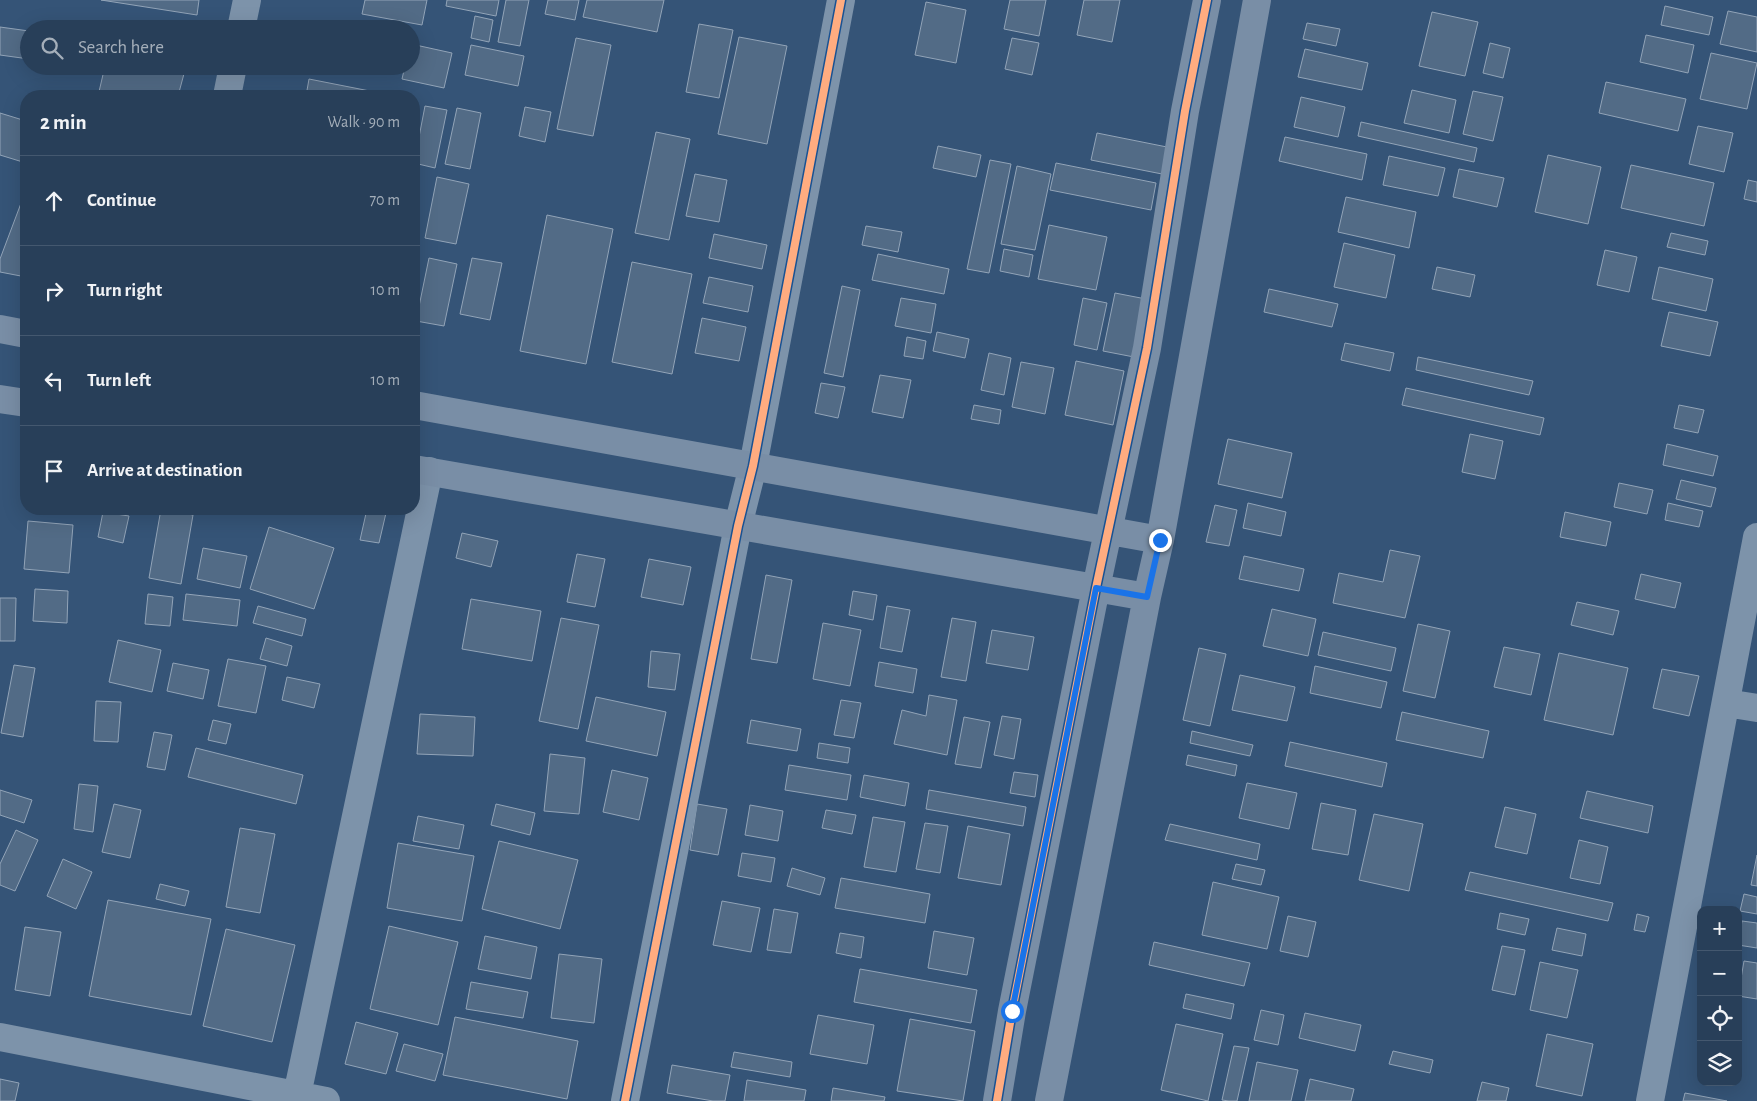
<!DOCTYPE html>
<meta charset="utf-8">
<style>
body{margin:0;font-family:"Alegreya Sans",sans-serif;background:#344a62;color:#f1f3f6}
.controls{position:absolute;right:15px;bottom:15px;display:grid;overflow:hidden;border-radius:10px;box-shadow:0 5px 20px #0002}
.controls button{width:45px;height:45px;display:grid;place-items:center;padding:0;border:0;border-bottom:1px solid #44586f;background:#283f59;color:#f1f3f6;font:25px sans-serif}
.stop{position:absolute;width:15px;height:15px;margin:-11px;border:4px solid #1a73e8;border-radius:50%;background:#fff}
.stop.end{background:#1a73e8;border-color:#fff;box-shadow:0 1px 5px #0008}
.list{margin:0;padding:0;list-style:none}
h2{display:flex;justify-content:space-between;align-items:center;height:65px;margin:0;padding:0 20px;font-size:21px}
h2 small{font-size:16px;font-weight:400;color:#a5afba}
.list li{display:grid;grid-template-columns:32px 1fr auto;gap:15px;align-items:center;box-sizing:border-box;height:90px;padding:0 20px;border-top:1px solid #44586f}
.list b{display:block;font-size:19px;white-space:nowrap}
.list em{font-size:16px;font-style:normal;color:#a5afba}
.icon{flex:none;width:28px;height:28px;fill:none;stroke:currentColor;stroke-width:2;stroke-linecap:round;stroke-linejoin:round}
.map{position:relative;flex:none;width:1757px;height:1101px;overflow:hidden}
.search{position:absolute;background:#283f59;box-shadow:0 5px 20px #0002;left:20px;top:20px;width:400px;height:55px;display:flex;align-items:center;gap:12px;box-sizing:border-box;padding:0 18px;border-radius:28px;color:#a5afba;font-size:19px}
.panel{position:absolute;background:#283f59;box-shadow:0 5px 20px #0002;left:20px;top:90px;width:400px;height:425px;border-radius:20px}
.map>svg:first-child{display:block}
.building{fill:#526b86;stroke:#92a4b8}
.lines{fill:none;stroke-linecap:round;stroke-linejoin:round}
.street{stroke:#7d93aa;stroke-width:28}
.secondary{stroke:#798ea6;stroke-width:28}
.cycleway-casing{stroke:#195293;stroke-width:11}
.cycleway{stroke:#ffac80;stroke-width:8}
.route{stroke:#1a73e8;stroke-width:6}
</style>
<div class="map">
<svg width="1757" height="1101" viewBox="0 0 1757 1101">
<rect width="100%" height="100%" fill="#355477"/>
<path class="building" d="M 101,0 L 199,0 L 197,15 Z
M 365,0 L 427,0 L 422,25 L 362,14 Z
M 447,0 L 499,0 L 496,16 L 446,6 Z
M 506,0 L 529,0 L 520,46 L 498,42 Z
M 548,0 L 579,0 L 575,20 L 545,14 Z
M 587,0 L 664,0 L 657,32 L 583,17 Z
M 1010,0 L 1046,0 L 1039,36 L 1004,29 Z
M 1084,0 L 1120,0 L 1112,42 L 1077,35 Z
M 926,2 L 966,10 L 956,63 L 915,55 Z
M 1665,6 L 1713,17 L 1709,35 L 1661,25 Z
M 1728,11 L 1757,17 L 1757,52 L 1720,44 Z
M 1432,12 L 1478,22 L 1465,76 L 1419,66 Z
M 475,16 L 493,20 L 489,42 L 471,38 Z
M 1307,23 L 1340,29 L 1336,46 L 1303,39 Z
M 699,24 L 733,30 L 719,98 L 686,92 Z
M 0,27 L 29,31 L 29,59 L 0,55 Z
M 1646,35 L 1694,45 L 1688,73 L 1640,62 Z
M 739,37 L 787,46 L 767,144 L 718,134 Z
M 576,38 L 611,45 L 593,136 L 557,129 Z
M 1012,38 L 1039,43 L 1032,75 L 1005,69 Z
M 1490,43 L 1510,48 L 1503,78 L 1483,73 Z
M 411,44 L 452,53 L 444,88 L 402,79 L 405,66 L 411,66 Z
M 471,45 L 524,56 L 518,86 L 465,75 Z
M 1305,49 L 1368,63 L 1362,90 L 1298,77 Z
M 1711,53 L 1757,63 L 1747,109 L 1700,99 Z
M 105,66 L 169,66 L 185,70 L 178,96 L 98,96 Z
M 309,79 L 395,96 L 306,96 Z
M 1606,82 L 1686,99 L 1678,131 L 1599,113 Z
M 1412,90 L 1456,100 L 1449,133 L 1404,123 Z
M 1473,91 L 1503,97 L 1493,141 L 1463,134 Z
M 1301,97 L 1345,107 L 1338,137 L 1294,127 Z
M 425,106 L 447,110 L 435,168 L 414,163 Z
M 525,107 L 551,112 L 545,142 L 519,136 Z
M 457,108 L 481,113 L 470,169 L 445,164 Z
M 0,113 L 26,121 L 26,163 L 0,155 Z
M 1361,122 L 1477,148 L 1474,162 L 1358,136 Z
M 1698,126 L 1733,133 L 1724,172 L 1689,164 Z
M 656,132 L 690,139 L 669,240 L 635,233 Z
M 1097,133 L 1167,147 L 1162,174 L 1091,160 Z
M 1285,137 L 1367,154 L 1362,180 L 1279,161 Z
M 938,146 L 981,155 L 976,177 L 933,168 Z
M 1548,155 L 1601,167 L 1588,224 L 1535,212 Z
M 1389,156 L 1445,168 L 1438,196 L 1383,185 Z
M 990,160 L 1011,164 L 989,273 L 967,269 Z
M 1056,163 L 1156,183 L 1151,210 L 1050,190 Z
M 1631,165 L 1714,183 L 1704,226 L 1621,208 Z
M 1017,166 L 1051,174 L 1035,250 L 1001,244 Z
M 1459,169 L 1504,178 L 1497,207 L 1453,197 Z
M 695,174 L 727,180 L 719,222 L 686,216 Z
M 437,177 L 469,184 L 456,244 L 425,238 Z
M 1748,180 L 1757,182 L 1757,202 L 1744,199 Z
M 26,190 L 26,277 L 0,272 L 0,259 Z
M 1346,197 L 1416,212 L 1409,248 L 1338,232 Z
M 547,215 L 613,229 L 586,364 L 520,351 Z
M 1049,225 L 1107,237 L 1096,290 L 1038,279 Z
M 866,226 L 902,232 L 898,252 L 862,245 Z
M 1671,233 L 1708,241 L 1705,255 L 1667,247 Z
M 714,234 L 767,245 L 762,269 L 709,258 Z
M 1344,243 L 1395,255 L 1386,298 L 1334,287 Z
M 1004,249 L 1033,255 L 1029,277 L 1000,271 Z
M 1605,250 L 1637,257 L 1629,292 L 1597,285 Z
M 878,254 L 949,269 L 944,294 L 872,280 Z
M 429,258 L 457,264 L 444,326 L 416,321 Z
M 472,258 L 502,263 L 490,320 L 460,314 Z
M 632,262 L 692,274 L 672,374 L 612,362 Z
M 1437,267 L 1475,275 L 1470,297 L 1432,289 Z
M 1659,267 L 1713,279 L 1706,311 L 1652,299 Z
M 709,277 L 753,286 L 748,312 L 703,303 Z
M 842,286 L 860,290 L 843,377 L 824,373 Z
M 1269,289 L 1338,304 L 1332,327 L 1264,312 Z
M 1115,293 L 1146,299 L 1134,357 L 1103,351 Z
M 901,298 L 936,304 L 931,333 L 895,326 Z
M 1083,298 L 1107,303 L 1097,350 L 1074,345 Z
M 1669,312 L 1718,322 L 1710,356 L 1661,346 Z
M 702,318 L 746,327 L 739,361 L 695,353 Z
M 937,332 L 969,339 L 965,358 L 933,351 Z
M 907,337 L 926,341 L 923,359 L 904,356 Z
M 1345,343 L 1394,353 L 1390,371 L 1341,360 Z
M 989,353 L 1011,358 L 1004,395 L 981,390 Z
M 1418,357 L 1533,381 L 1529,395 L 1416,370 Z
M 1076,361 L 1124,371 L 1113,425 L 1065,415 Z
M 1021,362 L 1054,368 L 1045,414 L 1012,407 Z
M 880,375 L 911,380 L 903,418 L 872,412 Z
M 821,383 L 845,387 L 838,418 L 815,413 Z
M 1406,388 L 1544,418 L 1540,435 L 1402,405 Z
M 974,405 L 1001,410 L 999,424 L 971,419 Z
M 1679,405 L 1704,410 L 1698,433 L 1674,428 Z
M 1470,434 L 1503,441 L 1495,479 L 1462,472 Z
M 1228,439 L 1292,453 L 1282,498 L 1218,484 Z
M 1667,444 L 1718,456 L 1713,476 L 1663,465 Z
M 1681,480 L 1716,488 L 1711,507 L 1676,499 Z
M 1619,483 L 1653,490 L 1647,514 L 1614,507 Z
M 1248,503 L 1286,512 L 1281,536 L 1243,528 Z
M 1668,503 L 1703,511 L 1699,527 L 1665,520 Z
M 1215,505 L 1237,510 L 1229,546 L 1206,542 Z
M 161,509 L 193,515 L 181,584 L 149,578 Z
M 367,509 L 386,513 L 379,543 L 360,540 Z
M 103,512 L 129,516 L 123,543 L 98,537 Z
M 1565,512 L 1611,522 L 1606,546 L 1560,537 Z
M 28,521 L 73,525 L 69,573 L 24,569 Z
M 269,527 L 334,548 L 314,609 L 250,589 Z
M 462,533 L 498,541 L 491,567 L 456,558 Z
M 203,548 L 247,556 L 240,588 L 197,579 Z
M 1390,550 L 1420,556 L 1405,618 L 1333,603 L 1339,573 L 1383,582 Z
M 577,554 L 605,559 L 595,607 L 567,602 Z
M 1244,556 L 1304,569 L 1299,591 L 1239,579 Z
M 649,559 L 691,567 L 683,605 L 641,597 Z
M 1641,574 L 1681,583 L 1675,608 L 1635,599 Z
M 766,575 L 792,580 L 777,663 L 751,659 Z
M 35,589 L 68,591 L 67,623 L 33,621 Z
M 853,591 L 877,595 L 873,620 L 849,615 Z
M 148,594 L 173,597 L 170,626 L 145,624 Z
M 186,594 L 240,600 L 237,626 L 183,620 Z
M 0,598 L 16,598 L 15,641 L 0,641 Z
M 471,599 L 541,611 L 532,661 L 462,649 Z
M 1577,602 L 1619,611 L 1613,635 L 1571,625 Z
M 258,606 L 306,619 L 302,636 L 253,623 Z
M 887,606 L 910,610 L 902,652 L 880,648 Z
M 1272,609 L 1316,619 L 1308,656 L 1263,646 Z
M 561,618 L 599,625 L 578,729 L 539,721 Z
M 952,618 L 976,622 L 966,681 L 941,677 Z
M 823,623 L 861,630 L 850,686 L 813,679 Z
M 1418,624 L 1450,631 L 1435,698 L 1403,691 Z
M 992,630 L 1034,637 L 1028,670 L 986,663 Z
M 1323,632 L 1396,648 L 1391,671 L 1318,655 Z
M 266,638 L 292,646 L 287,666 L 260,659 Z
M 118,640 L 161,650 L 152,692 L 109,682 Z
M 1504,647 L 1540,654 L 1531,695 L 1494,687 Z
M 1199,648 L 1226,654 L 1210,726 L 1183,720 Z
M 651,651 L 680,654 L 675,690 L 648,687 Z
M 1559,653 L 1628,668 L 1613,735 L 1544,720 Z
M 228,659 L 266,666 L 256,713 L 218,706 Z
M 879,662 L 917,669 L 913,693 L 875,686 Z
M 173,663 L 209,670 L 203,699 L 167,691 Z
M 14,665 L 35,668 L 23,737 L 1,733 Z
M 1315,666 L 1387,682 L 1381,708 L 1310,693 Z
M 1662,669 L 1699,676 L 1689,716 L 1653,708 Z
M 1240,675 L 1295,687 L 1287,721 L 1232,710 Z
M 287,677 L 320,684 L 314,708 L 282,700 Z
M 929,695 L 957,700 L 947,755 L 894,744 L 902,710 L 926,716 Z
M 596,697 L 666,712 L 657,756 L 586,741 Z
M 841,700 L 861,703 L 854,738 L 834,735 Z
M 96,701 L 121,702 L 118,742 L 94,741 Z
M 1402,712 L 1489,731 L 1483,758 L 1396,740 Z
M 420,714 L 475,717 L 473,756 L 417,754 Z
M 1002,716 L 1021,719 L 1014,759 L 994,755 Z
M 964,717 L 990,722 L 981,768 L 955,764 Z
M 213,720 L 231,724 L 226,744 L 208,740 Z
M 751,720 L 801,729 L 797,751 L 747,743 Z
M 1192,731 L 1253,745 L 1250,756 L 1190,743 Z
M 154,732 L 172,735 L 165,770 L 147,767 Z
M 1290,742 L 1387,763 L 1382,787 L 1285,766 Z
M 819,743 L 850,748 L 848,763 L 817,758 Z
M 196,748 L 303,775 L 296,804 L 188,777 Z
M 550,754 L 585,758 L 579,814 L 544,811 Z
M 1188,755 L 1237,765 L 1235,776 L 1186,765 Z
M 789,765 L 851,775 L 847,800 L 785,790 Z
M 612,770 L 648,778 L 639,820 L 603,812 Z
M 1014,772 L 1038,775 L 1035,797 L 1010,793 Z
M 864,775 L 909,783 L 905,806 L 860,797 Z
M 1247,783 L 1297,793 L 1289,829 L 1239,818 Z
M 79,784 L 98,786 L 93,832 L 74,829 Z
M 0,790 L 32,800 L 24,823 L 0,815 Z
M 929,790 L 1026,807 L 1023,826 L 926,809 Z
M 1587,791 L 1653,806 L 1648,833 L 1580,818 Z
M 1321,803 L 1356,810 L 1348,855 L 1312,849 Z
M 114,804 L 141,810 L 130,858 L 102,852 Z
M 496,804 L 535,813 L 530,835 L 491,825 Z
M 697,804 L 727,809 L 718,855 L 690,850 Z
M 750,805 L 783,811 L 778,841 L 745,835 Z
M 1505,807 L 1536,814 L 1527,854 L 1495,847 Z
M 826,810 L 856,815 L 852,834 L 822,828 Z
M 1374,814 L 1423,824 L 1409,891 L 1359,880 Z
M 418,816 L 464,825 L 459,849 L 413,841 Z
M 873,817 L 905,822 L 896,872 L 864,867 Z
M 925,823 L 948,826 L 940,873 L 916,869 Z
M 1170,824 L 1260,844 L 1257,860 L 1165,840 Z
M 968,826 L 1010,834 L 1001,885 L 958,878 Z
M 240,828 L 275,834 L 260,913 L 226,907 Z
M 16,830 L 38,840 L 15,891 L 0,885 L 0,864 Z
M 1579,840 L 1608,847 L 1600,884 L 1570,878 Z
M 499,841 L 578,860 L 560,929 L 482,909 Z
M 398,843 L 474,856 L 462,921 L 387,908 Z
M 742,853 L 775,858 L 771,882 L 738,876 Z
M 1757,855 L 1757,886 L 1751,885 Z
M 63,859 L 92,872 L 76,909 L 47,896 Z
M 1236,864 L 1265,870 L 1261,885 L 1232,879 Z
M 792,868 L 825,878 L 820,895 L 787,886 Z
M 1470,872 L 1613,903 L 1608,921 L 1465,890 Z
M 841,878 L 930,894 L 925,923 L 835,908 Z
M 1213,882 L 1279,897 L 1267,949 L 1202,935 Z
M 160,884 L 189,891 L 185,906 L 156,899 Z
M 1744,894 L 1757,897 L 1757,914 L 1740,911 Z
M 108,900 L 211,919 L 191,1015 L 89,996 Z
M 722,901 L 760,908 L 751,952 L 713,945 Z
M 774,909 L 798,913 L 791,953 L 767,950 Z
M 1500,913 L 1529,919 L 1525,935 L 1497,929 Z
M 1637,914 L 1649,917 L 1645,932 L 1634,930 Z
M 1288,916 L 1316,922 L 1308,957 L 1280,951 Z
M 1742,921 L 1757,923 L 1757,948 L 1738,945 Z
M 389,926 L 458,942 L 438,1025 L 370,1009 Z
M 25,927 L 61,932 L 50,996 L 15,990 Z
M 1557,928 L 1586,934 L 1582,956 L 1552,950 Z
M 226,929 L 295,945 L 272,1042 L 203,1026 Z
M 934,931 L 974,938 L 967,975 L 928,968 Z
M 840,933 L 864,937 L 861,958 L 836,953 Z
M 485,936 L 537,947 L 531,979 L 478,969 Z
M 1154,942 L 1250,963 L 1244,986 L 1149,965 Z
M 1502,946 L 1525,950 L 1515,995 L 1492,990 Z
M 559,954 L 602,959 L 594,1023 L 551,1018 Z
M 1744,961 L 1757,963 L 1757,999 L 1738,996 Z
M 1540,962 L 1578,970 L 1567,1018 L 1530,1010 Z
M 860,969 L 977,990 L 971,1023 L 854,1002 Z
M 471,982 L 528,992 L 523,1018 L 466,1009 Z
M 1186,994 L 1234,1004 L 1231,1019 L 1183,1008 Z
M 1261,1010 L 1284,1015 L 1278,1045 L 1254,1040 Z
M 1305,1013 L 1361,1025 L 1355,1051 L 1299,1038 Z
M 818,1015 L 874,1025 L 867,1064 L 810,1054 Z
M 455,1017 L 578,1041 L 567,1099 L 443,1075 Z
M 910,1019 L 975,1031 L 963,1101 L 897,1091 Z
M 356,1022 L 398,1033 L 386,1074 L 345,1064 Z
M 1176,1024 L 1223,1034 L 1208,1101 L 1161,1090 Z
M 1547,1034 L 1593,1044 L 1582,1096 L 1536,1086 Z
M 404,1044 L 443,1054 L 435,1081 L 396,1071 Z
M 1234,1046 L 1249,1048 L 1237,1101 L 1229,1101 L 1222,1100 Z
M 1393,1051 L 1433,1060 L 1430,1073 L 1389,1064 Z
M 734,1052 L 792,1062 L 790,1077 L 731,1067 Z
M 1257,1062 L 1298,1070 L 1291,1101 L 1249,1101 Z
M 672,1065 L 730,1075 L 725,1101 L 713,1101 L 667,1093 Z
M 0,1079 L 19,1083 L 15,1101 L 0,1101 Z
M 1310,1079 L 1354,1089 L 1351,1101 L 1305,1101 Z
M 747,1080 L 806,1090 L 804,1101 L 744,1101 Z
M 1482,1082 L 1509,1088 L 1506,1101 L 1477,1101 Z
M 833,1088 L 885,1097 L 884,1101 L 831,1101 Z
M 1685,1093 L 1727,1101 L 1683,1101 Z"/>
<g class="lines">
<path class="street" d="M 241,29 L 247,0
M 227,96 L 233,66
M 1726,703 L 1757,708
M 0,1037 L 326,1101
M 297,1095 L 429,471
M 625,1101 L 738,526 L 753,466 L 841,0
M 1650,1101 L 1757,537"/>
<path class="secondary" d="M 0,329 L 26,334
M 0,399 L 26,403
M 414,405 L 1160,540
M 414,469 L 1147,597
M 997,1101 L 1012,1011 L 1096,588 L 1147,348 L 1185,111 L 1207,0
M 1049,1101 L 1147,597 L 1160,540 L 1257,0"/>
<defs>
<path id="cycleway" d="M 625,1101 L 738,526 L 753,466 L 841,0
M 997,1101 L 1012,1011 L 1096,588 L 1147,348 L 1185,111 L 1207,0"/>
</defs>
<use href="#cycleway" class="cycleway-casing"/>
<use href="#cycleway" class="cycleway"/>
</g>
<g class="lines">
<path class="route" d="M 1012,1011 L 1096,588 L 1147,597 L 1160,540"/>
</g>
</svg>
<div class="controls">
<button>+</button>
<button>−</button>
<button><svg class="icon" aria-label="locate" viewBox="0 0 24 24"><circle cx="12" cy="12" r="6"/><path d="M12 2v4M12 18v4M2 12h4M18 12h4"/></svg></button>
<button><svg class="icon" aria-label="layers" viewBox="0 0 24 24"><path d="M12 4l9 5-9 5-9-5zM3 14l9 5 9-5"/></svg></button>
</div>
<div class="stop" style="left:1012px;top:1011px"></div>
<div class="stop end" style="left:1160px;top:540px"></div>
<div class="search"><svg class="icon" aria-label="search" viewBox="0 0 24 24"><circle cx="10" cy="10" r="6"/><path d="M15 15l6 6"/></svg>Search here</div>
<section class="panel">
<h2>2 min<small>Walk · 90 m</small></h2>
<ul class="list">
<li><svg class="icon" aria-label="ahead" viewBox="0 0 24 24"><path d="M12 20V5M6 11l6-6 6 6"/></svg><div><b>Continue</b></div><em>70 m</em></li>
<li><svg class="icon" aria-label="right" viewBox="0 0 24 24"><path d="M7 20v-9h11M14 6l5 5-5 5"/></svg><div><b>Turn right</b></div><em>10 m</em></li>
<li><svg class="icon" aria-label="left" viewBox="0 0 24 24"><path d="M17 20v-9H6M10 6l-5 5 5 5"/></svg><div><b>Turn left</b></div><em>10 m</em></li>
<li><svg class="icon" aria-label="arrive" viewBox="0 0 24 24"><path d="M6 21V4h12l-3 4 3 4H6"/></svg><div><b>Arrive at destination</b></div></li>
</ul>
</section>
</div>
